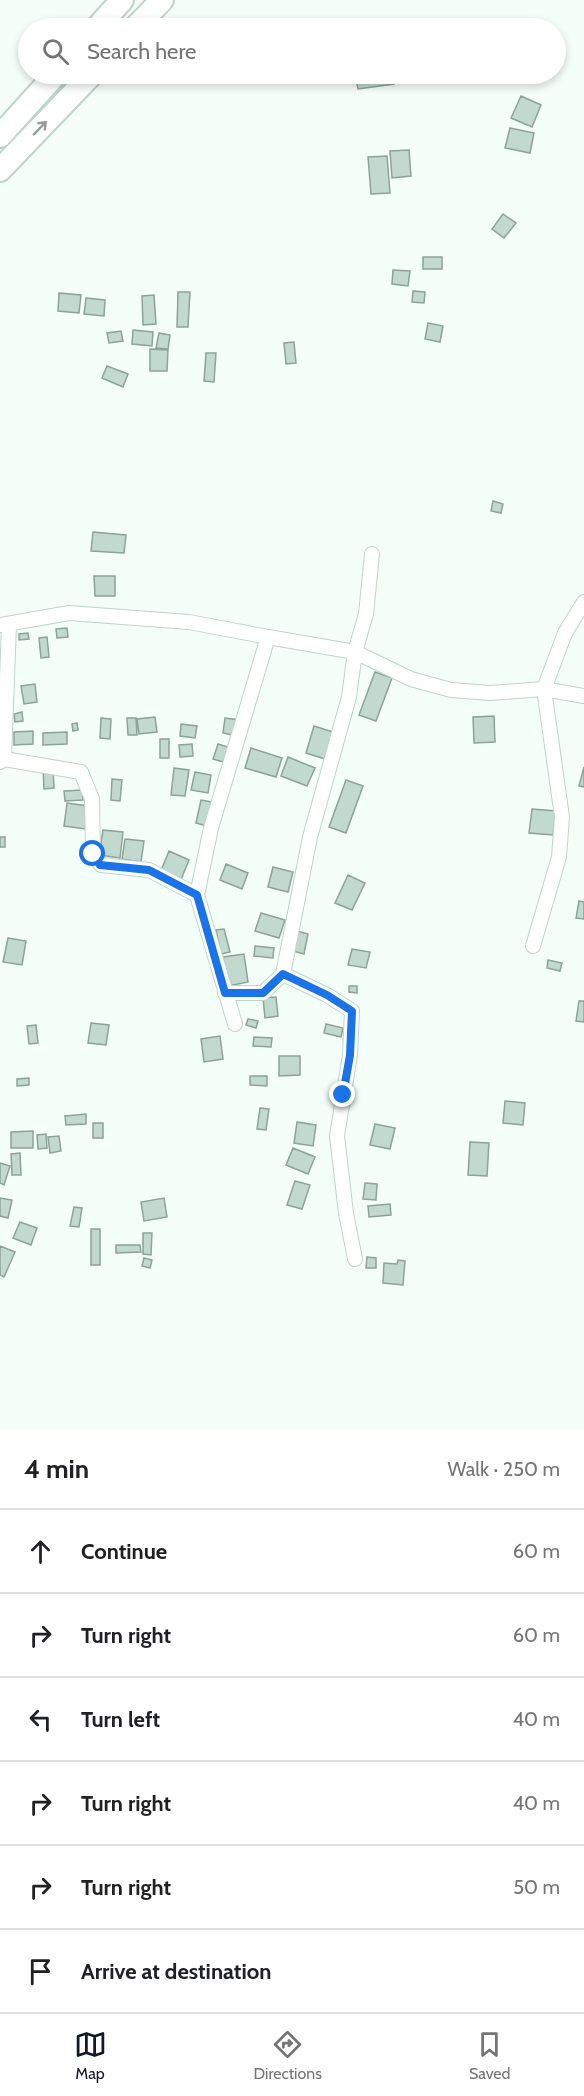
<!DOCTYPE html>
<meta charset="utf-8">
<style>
body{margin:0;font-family:Cabin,sans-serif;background:#f6f6f6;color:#202124}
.stop{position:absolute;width:18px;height:18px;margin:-14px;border:4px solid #1a73e8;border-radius:50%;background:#fff}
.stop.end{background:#1a73e8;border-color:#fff;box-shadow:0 2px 6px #0008}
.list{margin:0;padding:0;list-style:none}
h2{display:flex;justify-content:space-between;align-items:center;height:78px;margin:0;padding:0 24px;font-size:26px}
h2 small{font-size:20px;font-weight:400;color:#757577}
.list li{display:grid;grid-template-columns:39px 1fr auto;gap:18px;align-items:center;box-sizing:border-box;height:84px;padding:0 24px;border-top:2px solid #e0e0e0}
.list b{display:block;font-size:22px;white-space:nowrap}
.list em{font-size:20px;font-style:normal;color:#757577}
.icon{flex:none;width:33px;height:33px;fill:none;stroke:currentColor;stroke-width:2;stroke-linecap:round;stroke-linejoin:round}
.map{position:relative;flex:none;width:584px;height:1430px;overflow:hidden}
.search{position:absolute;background:#fff;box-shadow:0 3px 9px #0003;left:18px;right:18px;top:18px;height:66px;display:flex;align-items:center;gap:15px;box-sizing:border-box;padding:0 21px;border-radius:33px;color:#757577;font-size:22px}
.sheet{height:582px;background:#fff}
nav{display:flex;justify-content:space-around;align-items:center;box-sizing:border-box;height:84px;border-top:2px solid #e0e0e0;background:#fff;font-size:16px;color:#757577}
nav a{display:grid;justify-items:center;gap:3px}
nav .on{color:#111827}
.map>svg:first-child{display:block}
.building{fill:#c1d9cf;stroke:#8ca399;stroke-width:1.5}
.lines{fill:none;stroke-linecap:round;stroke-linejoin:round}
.minor-casing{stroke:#bcd5ca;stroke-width:16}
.trunk-casing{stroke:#bcd5ca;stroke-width:26}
.minor{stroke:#fff;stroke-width:14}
.trunk{stroke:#fff;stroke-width:22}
.oneway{stroke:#959997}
.route{stroke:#1a73e8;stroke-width:8}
</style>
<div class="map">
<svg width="584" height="1430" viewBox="0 0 584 1430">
<rect width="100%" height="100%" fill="#f5fffa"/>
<path class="building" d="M 355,74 L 393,74 L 394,84 L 358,89 Z
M 521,96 L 541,105 L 532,127 L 511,118 Z
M 510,128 L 534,133 L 530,153 L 505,148 Z
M 409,150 L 411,176 L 392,178 L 390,151 Z
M 387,156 L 390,193 L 371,194 L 368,157 Z
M 503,214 L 516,223 L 504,238 L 492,229 Z
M 423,257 L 442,257 L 442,269 L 423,269 Z
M 393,270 L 410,271 L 408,286 L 392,284 Z
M 413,291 L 425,292 L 424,303 L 412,302 Z
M 178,292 L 190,292 L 188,327 L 177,327 Z
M 59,293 L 81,295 L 79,313 L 58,311 Z
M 154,295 L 156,324 L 143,325 L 142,296 Z
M 86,298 L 105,300 L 104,316 L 84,314 Z
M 428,323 L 443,326 L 440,342 L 425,339 Z
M 133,330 L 153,332 L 152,346 L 132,344 Z
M 121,331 L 123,341 L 109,343 L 107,333 Z
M 159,333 L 170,335 L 168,349 L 156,348 Z
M 294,342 L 296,363 L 286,364 L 284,343 Z
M 150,349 L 168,350 L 167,371 L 150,371 Z
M 206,353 L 216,353 L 214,382 L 204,381 Z
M 107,366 L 128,374 L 123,387 L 102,378 Z
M 493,501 L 503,504 L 501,513 L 491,511 Z
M 93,532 L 126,535 L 124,553 L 91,551 Z
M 94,576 L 115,576 L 115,596 L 95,596 Z
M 67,628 L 68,637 L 57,638 L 56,629 Z
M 28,633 L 29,639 L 19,640 L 19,634 Z
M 47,637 L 49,657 L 41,658 L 39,638 Z
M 375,672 L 392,678 L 376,721 L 359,715 Z
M 35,684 L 37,702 L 24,704 L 21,686 Z
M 22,712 L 23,721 L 15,722 L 14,714 Z
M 494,716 L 495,742 L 474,743 L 473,717 Z
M 155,717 L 157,732 L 139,734 L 137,719 Z
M 101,718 L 111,719 L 110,739 L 100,738 Z
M 127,718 L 136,718 L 137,735 L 128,735 Z
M 225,718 L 240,720 L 237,736 L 223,733 Z
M 77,723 L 78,730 L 73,731 L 72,724 Z
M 181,724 L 197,726 L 195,738 L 180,736 Z
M 314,726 L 333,732 L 325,759 L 306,753 Z
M 33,731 L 33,744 L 14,745 L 14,732 Z
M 67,732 L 67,744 L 43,745 L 43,733 Z
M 160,739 L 169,739 L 169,758 L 160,758 Z
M 192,744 L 193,756 L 180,757 L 179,745 Z
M 218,744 L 231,748 L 227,763 L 213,759 Z
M 251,748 L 282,758 L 276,777 L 245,768 Z
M 288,757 L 315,768 L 307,786 L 281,776 Z
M 584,767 L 584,787 L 579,786 Z
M 43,768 L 53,768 L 54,788 L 44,789 Z
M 174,768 L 189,770 L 185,796 L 171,795 Z
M 195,772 L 211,775 L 208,793 L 191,790 Z
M 112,779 L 122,780 L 120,801 L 111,800 Z
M 346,780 L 363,786 L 346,833 L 329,827 Z
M 82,790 L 83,800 L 65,801 L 64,791 Z
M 201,800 L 212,802 L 207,826 L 196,823 Z
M 67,803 L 88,806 L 85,829 L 64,826 Z
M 532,809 L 556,811 L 553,835 L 529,833 Z
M 103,830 L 123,832 L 120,858 L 99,855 Z
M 0,837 L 5,837 L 5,847 L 0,847 Z
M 125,839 L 144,841 L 141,862 L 122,859 Z
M 169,851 L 189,860 L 180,882 L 160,873 Z
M 226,864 L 248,873 L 242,889 L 220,880 Z
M 273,867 L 293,872 L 288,892 L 268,887 Z
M 348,875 L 365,883 L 352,910 L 335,903 Z
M 579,901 L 584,902 L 584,919 L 576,918 Z
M 261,913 L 285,920 L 279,938 L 255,931 Z
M 224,929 L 230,952 L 221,954 L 216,930 Z
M 297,931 L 308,934 L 304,954 L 293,951 Z
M 8,938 L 26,941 L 22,965 L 3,962 Z
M 255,946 L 274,948 L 273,958 L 254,956 Z
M 352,949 L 370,952 L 366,968 L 348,965 Z
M 244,954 L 248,982 L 228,986 L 223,957 Z
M 548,960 L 562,963 L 560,971 L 547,968 Z
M 349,986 L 357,986 L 357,993 L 349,992 Z
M 276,997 L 278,1016 L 265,1018 L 263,998 Z
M 579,1001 L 584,1001 L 584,1022 L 576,1021 Z
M 248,1019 L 258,1021 L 256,1028 L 246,1025 Z
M 91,1023 L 109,1025 L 106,1045 L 88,1043 Z
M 326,1024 L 343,1028 L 341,1037 L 324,1033 Z
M 36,1025 L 38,1043 L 29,1044 L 27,1026 Z
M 220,1036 L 223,1059 L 204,1062 L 201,1039 Z
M 254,1037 L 272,1038 L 271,1047 L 253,1046 Z
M 279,1056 L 300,1056 L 300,1075 L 279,1076 Z
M 250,1076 L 267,1076 L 267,1086 L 250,1085 Z
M 29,1078 L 29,1085 L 17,1086 L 17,1079 Z
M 505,1101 L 525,1103 L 523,1125 L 503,1123 Z
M 260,1108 L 269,1109 L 266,1130 L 257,1129 Z
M 86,1114 L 86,1124 L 66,1125 L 65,1116 Z
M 297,1122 L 316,1125 L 313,1146 L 294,1143 Z
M 93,1123 L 103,1123 L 103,1138 L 93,1138 Z
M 375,1124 L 395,1128 L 390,1149 L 370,1145 Z
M 33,1131 L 33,1148 L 11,1148 L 11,1132 Z
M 46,1134 L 47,1148 L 38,1149 L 37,1135 Z
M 59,1136 L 61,1151 L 50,1153 L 48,1137 Z
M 470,1142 L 489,1143 L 487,1176 L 468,1175 Z
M 293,1148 L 315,1157 L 308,1174 L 286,1165 Z
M 20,1153 L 21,1175 L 12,1175 L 11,1154 Z
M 0,1163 L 10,1166 L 4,1185 L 0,1183 Z
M 295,1181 L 310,1185 L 302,1209 L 287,1205 Z
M 365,1183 L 377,1184 L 376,1200 L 363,1199 Z
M 0,1198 L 12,1200 L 8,1218 L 0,1216 Z
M 164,1198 L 167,1217 L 144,1221 L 141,1202 Z
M 390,1204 L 391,1215 L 369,1217 L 368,1206 Z
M 74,1207 L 82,1208 L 79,1227 L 70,1226 Z
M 20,1222 L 37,1228 L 31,1245 L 13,1238 Z
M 91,1229 L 100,1229 L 100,1265 L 91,1265 Z
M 143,1233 L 152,1233 L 151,1255 L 143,1254 Z
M 116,1245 L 140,1245 L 141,1252 L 116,1253 Z
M 0,1246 L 15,1252 L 4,1277 L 0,1275 Z
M 367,1257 L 376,1258 L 376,1268 L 366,1268 Z
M 144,1258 L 152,1260 L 150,1268 L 142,1266 Z
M 398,1260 L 405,1261 L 403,1285 L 383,1283 L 384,1263 L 397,1264 Z"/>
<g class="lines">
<defs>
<path id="minor" d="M 372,554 L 366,614 L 355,652 L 411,679 L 451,690 L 490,693 L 544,689 L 584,696
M 0,625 L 69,613 L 189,622 L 268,637 L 211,828 L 197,895 L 235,1024
M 4,759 L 81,772 L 92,799 L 93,854 L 101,865 L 149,870 L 197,895
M 0,762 L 4,759 L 9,625
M 533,946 L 559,857 L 562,817 L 544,689 L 565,633 L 584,602
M 283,974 L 327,995 L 352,1011 L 350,1055 L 337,1136 L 346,1213 L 355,1259
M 225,993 L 263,993 L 283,974 L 310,837 L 349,697 L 355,652 L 268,637"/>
<path id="trunk" d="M 97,28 L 122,0
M 135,28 L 162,0
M 0,136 L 56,74
M 0,170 L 92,74"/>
</defs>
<use href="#minor" class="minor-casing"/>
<use href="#trunk" class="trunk-casing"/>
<use href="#minor" class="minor"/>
<use href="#trunk" class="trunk"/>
</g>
<defs><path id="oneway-shaft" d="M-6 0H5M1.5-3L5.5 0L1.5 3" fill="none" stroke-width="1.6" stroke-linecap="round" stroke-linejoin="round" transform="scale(1.5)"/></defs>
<use class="oneway" href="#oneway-shaft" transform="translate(40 128) rotate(-46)"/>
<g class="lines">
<path class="route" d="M 93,854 L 100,865 L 149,870 L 197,895 L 225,993 L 263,993 L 283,974 L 327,995 L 352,1011 L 350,1055 L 343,1095"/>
</g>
</svg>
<div class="stop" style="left:93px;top:854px"></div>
<div class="stop end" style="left:343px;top:1095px"></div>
<div class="search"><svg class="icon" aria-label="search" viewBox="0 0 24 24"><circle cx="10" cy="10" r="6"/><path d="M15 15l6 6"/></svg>Search here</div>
</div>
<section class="sheet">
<h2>4 min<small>Walk · 250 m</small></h2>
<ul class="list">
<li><svg class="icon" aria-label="ahead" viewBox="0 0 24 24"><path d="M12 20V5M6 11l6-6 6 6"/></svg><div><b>Continue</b></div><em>60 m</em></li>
<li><svg class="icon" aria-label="right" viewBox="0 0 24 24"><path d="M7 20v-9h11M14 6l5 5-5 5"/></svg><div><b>Turn right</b></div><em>60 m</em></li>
<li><svg class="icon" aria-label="left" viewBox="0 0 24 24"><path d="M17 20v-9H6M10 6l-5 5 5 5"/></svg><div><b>Turn left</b></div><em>40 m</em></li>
<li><svg class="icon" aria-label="right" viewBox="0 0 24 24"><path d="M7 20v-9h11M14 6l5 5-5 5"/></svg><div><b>Turn right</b></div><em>40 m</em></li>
<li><svg class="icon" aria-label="right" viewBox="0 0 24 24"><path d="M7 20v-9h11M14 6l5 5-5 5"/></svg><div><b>Turn right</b></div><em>50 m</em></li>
<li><svg class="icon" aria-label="arrive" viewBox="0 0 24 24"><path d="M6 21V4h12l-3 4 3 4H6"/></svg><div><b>Arrive at destination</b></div></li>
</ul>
</section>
<nav>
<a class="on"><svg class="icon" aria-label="map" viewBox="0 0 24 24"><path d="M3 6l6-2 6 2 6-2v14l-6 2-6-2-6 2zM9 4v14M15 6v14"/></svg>Map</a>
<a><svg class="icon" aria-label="directions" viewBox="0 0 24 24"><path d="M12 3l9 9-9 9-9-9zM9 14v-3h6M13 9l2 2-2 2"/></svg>Directions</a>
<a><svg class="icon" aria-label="saved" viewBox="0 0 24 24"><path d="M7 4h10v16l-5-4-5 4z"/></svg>Saved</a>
</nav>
